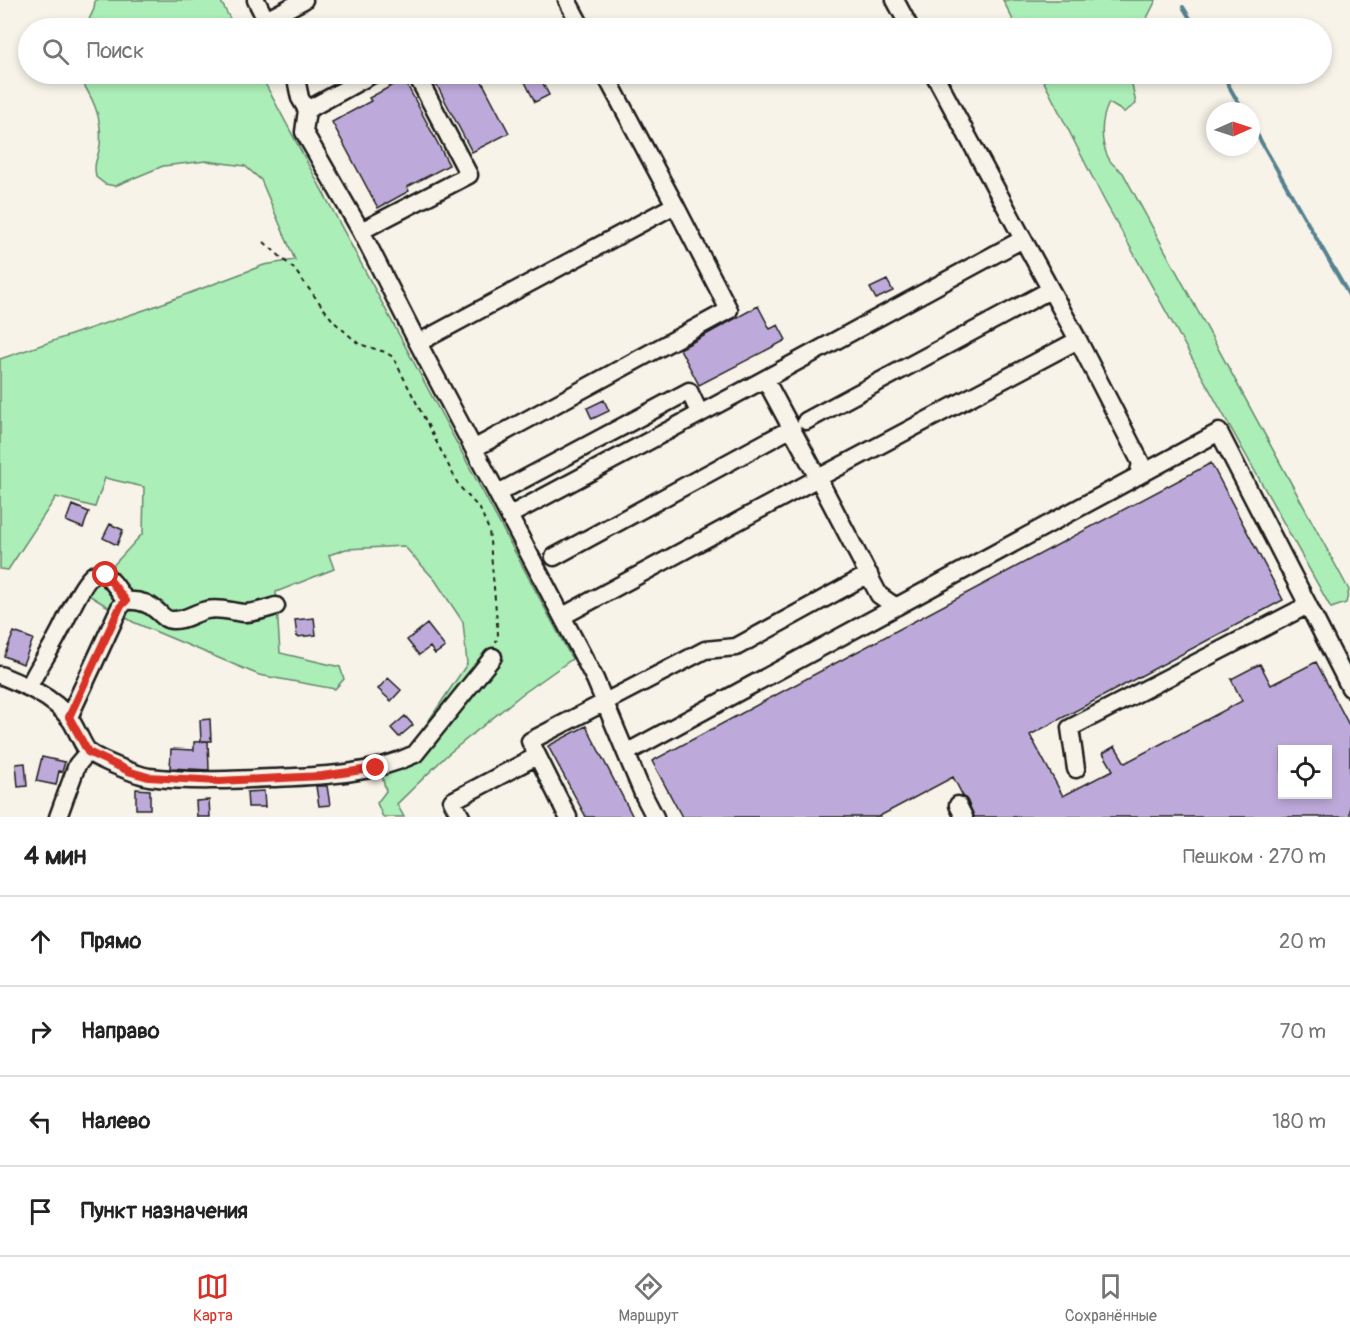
<!DOCTYPE html>
<html lang="ru">
<meta charset="utf-8">
<style>
body{margin:0;font-family:Pangolin,sans-serif;background:#f2f2f2;color:#222}
.controls{position:absolute;right:18px;bottom:18px;display:grid;overflow:hidden;border-radius:0px;box-shadow:0 3px 9px #0003}
.controls button{width:54px;height:54px;display:grid;place-items:center;padding:0;border:0;border-bottom:2px solid #e0e0e0;background:#fff;color:#222;font:30px sans-serif}
.compass{position:absolute;left:1206px;top:102px;width:54px;height:54px;border-radius:50%;background:#fff;box-shadow:0 3px 9px #0003;rotate:87deg}
.stop{position:absolute;width:18px;height:18px;margin:-14px;border:4px solid #d93025;border-radius:50%;background:#fff}
.stop.end{background:#d93025;border-color:#fff;box-shadow:0 2px 6px #0008}
.list{margin:0;padding:0;list-style:none}
h2{display:flex;justify-content:space-between;align-items:center;height:78px;margin:0;padding:0 24px;font-size:26px}
h2 small{font-size:20px;font-weight:400;color:#767676}
.list li{display:grid;grid-template-columns:39px 1fr auto;gap:18px;align-items:center;box-sizing:border-box;height:90px;padding:0 24px;border-top:2px solid #e0e0e0}
.list b{display:block;font-size:22px;white-space:nowrap}
.list em{font-size:20px;font-style:normal;color:#767676}
.icon{flex:none;width:33px;height:33px;fill:none;stroke:currentColor;stroke-width:2;stroke-linecap:round;stroke-linejoin:round}
.map{position:relative;flex:none;width:1350px;height:817px;overflow:hidden}
.search{position:absolute;background:#fff;box-shadow:0 3px 9px #0003;left:18px;right:18px;top:18px;height:66px;display:flex;align-items:center;gap:15px;box-sizing:border-box;padding:0 21px;border-radius:33px;color:#767676;font-size:22px}
.sheet{height:438px;background:#fff}
nav{display:flex;justify-content:space-around;align-items:center;box-sizing:border-box;height:84px;border-top:2px solid #e0e0e0;background:#fff;font-size:16px;color:#767676}
nav a{display:grid;justify-items:center;gap:3px}
nav .on{color:#d93025}
.map>svg:first-child{display:block}
.green{fill:#aceeb7;stroke:#64856a;stroke-width:1.5}
.lines{fill:none;stroke-linecap:round;stroke-linejoin:round}
.stream{stroke:#568190;stroke-width:4}
.building{fill:#beaada;stroke:#1c1c1c;stroke-width:1.5;fill-rule:evenodd}
.minor-casing{stroke:#1c1c1c;stroke-width:21}
.path{stroke:#1c1c1c;stroke-width:2;stroke-dasharray:4.5 4.5;stroke-linecap:butt}
.minor{stroke:#f7f3e8;stroke-width:16}
.route{stroke:#d93025;stroke-width:8}
</style>
<div class="map">
<svg width="1350" height="817" viewBox="0 0 1350 817">
<rect width="100%" height="100%" fill="#f7f3e8"/>
<filter id="ink" filterUnits="userSpaceOnUse"><feTurbulence type="fractalNoise" baseFrequency=".0167" numOctaves="2"/><feDisplacementMap in="SourceGraphic" scale="12" xChannelSelector="R" yChannelSelector="G"/><feConvolveMatrix kernelMatrix="1 2 1 2 8 2 1 2 1" color-interpolation-filters="sRGB"/></filter>
<g filter="url(#ink)">
<path class="green" d="M 95,0 L 220,0 L 235,28 L 85,28 L 94,9 Z
M 1003,0 L 1156,0 L 1142,28 L 1017,28 Z
M 77,74 L 260,74 L 572,659 L 521,695 L 447,755 L 397,804 L 404,817 L 383,817 L 377,803 L 386,791 L 378,762 L 411,747 L 467,664 L 463,622 L 435,580 L 404,546 L 346,549 L 329,555 L 334,569 L 276,592 L 280,653 L 340,667 L 344,679 L 335,689 L 259,675 L 133,622 L 87,594 L 143,533 L 144,487 L 105,478 L 95,507 L 56,497 L 8,570 L 0,569 L 0,359 L 150,308 L 264,265 L 295,260 L 261,180 L 245,166 L 206,161 L 163,166 L 115,186 L 105,184 L 96,177 C 93,161 98,160 100,145 C 103,117 92,96 77,74 Z
M 1040,74 L 1130,74 L 1136,104 L 1124,112 L 1109,103 C 1100,120 1100,143 1109,159 C 1112,165 1119,169 1123,173 L 1349,590 L 1346,603 L 1331,608 L 1104,200 Z"/>
<g class="lines">
<path class="stream" d="M 1183,7 L 1196,28
M 1222,74 L 1243,111
M 1251,124 L 1350,297"/>
</g>
<path class="building" d="M 431,74 L 478,74 L 509,133 L 472,152 Z
M 521,74 L 538,74 L 549,95 L 535,102 Z
M 404,79 L 449,165 L 407,187 L 409,191 L 378,208 L 332,122 L 371,101 L 369,98 Z
M 887,280 L 893,291 L 876,299 L 870,288 Z
M 758,306 L 770,329 L 778,325 L 786,340 L 699,385 L 680,349 Z
M 604,400 L 609,411 L 592,419 L 587,408 Z
M 1211,463 L 1283,600 L 1030,735 L 1063,796 L 1113,770 L 1103,753 L 1115,746 L 1125,763 L 1242,701 L 1231,679 L 1260,664 L 1271,685 L 1316,662 L 1350,727 L 1350,817 L 974,817 L 967,800 L 963,796 L 953,777 L 878,817 L 682,817 L 652,761 ZM 1282,750 L 1328,750 L 1328,795 L 1282,795 Z
M 72,505 L 89,512 L 83,528 L 66,521 Z
M 110,524 L 123,530 L 117,545 L 103,538 Z
M 314,618 L 316,635 L 297,637 L 295,620 Z
M 427,624 L 445,647 L 435,654 L 430,647 L 419,655 L 407,640 Z
M 14,632 L 33,639 L 23,664 L 4,656 Z
M 388,678 L 401,690 L 391,701 L 378,689 Z
M 405,716 L 413,725 L 399,737 L 391,728 Z
M 210,719 L 211,741 L 201,741 L 200,720 Z
M 586,726 L 633,817 L 586,817 L 548,746 Z
M 208,741 L 209,770 L 170,768 L 171,749 L 194,750 L 194,742 Z
M 42,757 L 65,762 L 62,772 L 59,771 L 56,785 L 36,781 Z
M 25,763 L 27,786 L 18,787 L 16,764 Z
M 316,786 L 327,786 L 330,805 L 319,806 Z
M 136,789 L 150,790 L 150,809 L 136,809 Z
M 264,791 L 265,807 L 248,807 L 247,792 Z
M 209,800 L 210,817 L 197,817 L 196,801 Z"/>
<g class="lines">
<defs>
<path id="minor" d="M 256,0 L 266,20 L 304,0
M 567,0 L 582,28
M 895,0 L 910,28
M 295,74 L 300,98 L 307,110 L 373,74
M 605,74 L 675,205
M 934,74 L 1023,239
M 307,110 L 304,132 L 361,231 L 469,175 L 416,74
M 361,231 L 418,343 L 595,679 L 644,796 L 655,817
M 418,343 L 675,205 L 729,310 L 475,448
M 806,421 L 1050,290
M 498,493 L 689,391 L 700,414
M 510,515 L 765,379
M 554,557 L 792,428
M 896,607 L 879,595 L 818,478 L 1078,340 L 1141,463 L 1138,476
M 563,616 L 818,478 L 765,379 L 1023,239 L 1078,340
M 0,675 C 24,685 52,696 69,718 C 76,726 83,748 90,753 C 100,760 137,775 149,777 C 189,782 231,780 272,778 C 320,776 371,775 415,754 L 493,657
M 29,687 C 37,668 49,653 58,635 C 65,623 84,576 97,573 C 108,571 120,593 126,601
M 69,717 L 120,607 L 126,601 C 137,600 148,603 156,610 C 161,614 165,620 172,620 C 185,621 195,612 207,610 C 220,607 232,612 244,613 C 255,613 266,609 276,606
M 626,753 L 1219,432 L 1308,605
M 1076,769 L 1070,728 L 1308,605 L 1350,688
M 958,805 L 964,817
M 58,817 L 77,765 L 88,752
M 461,817 L 452,801 L 537,756
M 568,817 L 530,741 L 705,650 L 736,647 L 869,574"/>
</defs>
<use href="#minor" class="minor-casing"/>
<path class="path" d="M 264,242 L 294,269 L 334,322 L 359,344 L 385,352 L 393,357 L 459,486 L 480,509 L 489,530 L 498,634 L 496,642"/>
<use href="#minor" class="minor"/>
</g>
</g>
<g class="lines" filter="url(#ink)">
<path class="route" d="M 106,575 L 126,601 L 120,607 L 69,717 L 88,752 L 131,772 L 148,777 L 219,781 L 322,776 L 376,768"/>
</g>
</svg>
<div class="controls">
<button><svg class="icon" aria-label="locate" viewBox="0 0 24 24"><circle cx="12" cy="12" r="6"/><path d="M12 2v4M12 18v4M2 12h4M18 12h4"/></svg></button>
</div>
<svg class="compass" viewBox="-18 -18 36 36"><path d="M0-13l5 13h-10z" fill="#e53935"/><path d="M0 13l5-13h-10z" fill="#767676"/></svg>
<div class="stop" style="left:106px;top:575px"></div>
<div class="stop end" style="left:376px;top:768px"></div>
<div class="search"><svg class="icon" aria-label="search" viewBox="0 0 24 24"><circle cx="10" cy="10" r="6"/><path d="M15 15l6 6"/></svg>Поиск</div>
</div>
<section class="sheet">
<h2>4 мин<small>Пешком · 270 m</small></h2>
<ul class="list">
<li><svg class="icon" aria-label="ahead" viewBox="0 0 24 24"><path d="M12 20V5M6 11l6-6 6 6"/></svg><div><b>Прямо</b></div><em>20 m</em></li>
<li><svg class="icon" aria-label="right" viewBox="0 0 24 24"><path d="M7 20v-9h11M14 6l5 5-5 5"/></svg><div><b>Направо</b></div><em>70 m</em></li>
<li><svg class="icon" aria-label="left" viewBox="0 0 24 24"><path d="M17 20v-9H6M10 6l-5 5 5 5"/></svg><div><b>Налево</b></div><em>180 m</em></li>
<li><svg class="icon" aria-label="arrive" viewBox="0 0 24 24"><path d="M6 21V4h12l-3 4 3 4H6"/></svg><div><b>Пункт назначения</b></div></li>
</ul>
</section>
<nav>
<a class="on"><svg class="icon" aria-label="map" viewBox="0 0 24 24"><path d="M3 6l6-2 6 2 6-2v14l-6 2-6-2-6 2zM9 4v14M15 6v14"/></svg>Карта</a>
<a><svg class="icon" aria-label="directions" viewBox="0 0 24 24"><path d="M12 3l9 9-9 9-9-9zM9 14v-3h6M13 9l2 2-2 2"/></svg>Маршрут</a>
<a><svg class="icon" aria-label="saved" viewBox="0 0 24 24"><path d="M7 4h10v16l-5-4-5 4z"/></svg>Сохранённые</a>
</nav>
